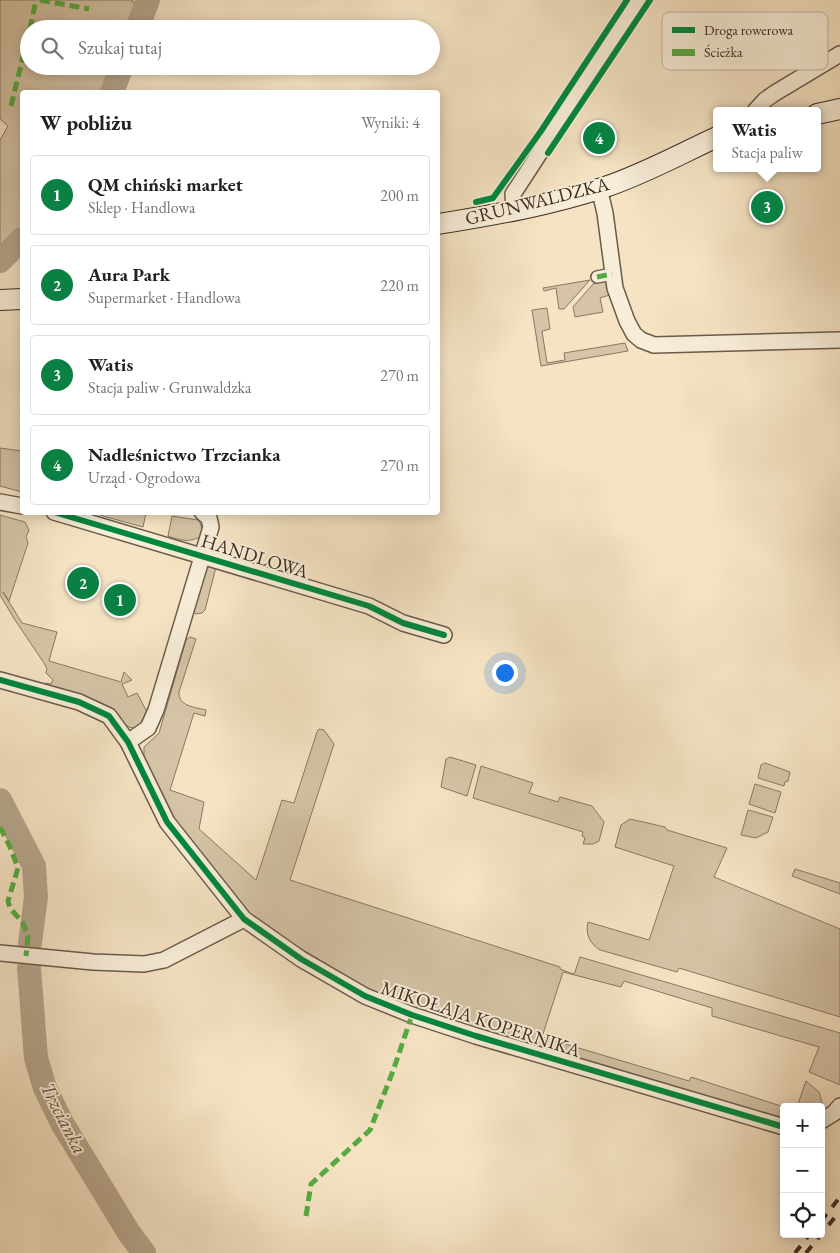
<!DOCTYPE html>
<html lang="pl">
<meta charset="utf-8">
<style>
body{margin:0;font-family:"EB Garamond",serif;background:#f6f6f6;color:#202124}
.controls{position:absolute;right:15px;bottom:15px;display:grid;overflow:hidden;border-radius:5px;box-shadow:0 2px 12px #0003}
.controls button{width:45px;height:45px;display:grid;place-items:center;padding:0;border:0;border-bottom:1px solid #e0e0e0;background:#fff;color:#202124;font:25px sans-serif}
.you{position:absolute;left:504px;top:672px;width:18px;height:18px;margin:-12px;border:4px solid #fff;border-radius:50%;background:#1a73e8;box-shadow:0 0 0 8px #1a73e833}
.badge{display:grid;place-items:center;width:32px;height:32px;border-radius:50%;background:#0b8043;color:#fff;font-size:16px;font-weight:700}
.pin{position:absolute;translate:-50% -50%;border:2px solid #fff;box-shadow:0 1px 5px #0006}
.popup{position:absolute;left:713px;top:107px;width:108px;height:65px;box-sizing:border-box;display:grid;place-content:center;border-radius:5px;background:#fff;filter:drop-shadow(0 1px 4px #0005);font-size:16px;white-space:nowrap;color:#757577}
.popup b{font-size:19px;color:#202124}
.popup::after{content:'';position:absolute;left:50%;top:100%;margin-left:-10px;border:10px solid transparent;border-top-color:#fff}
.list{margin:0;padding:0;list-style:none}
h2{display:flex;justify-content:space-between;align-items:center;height:65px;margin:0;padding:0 20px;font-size:21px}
h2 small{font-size:16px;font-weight:400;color:#757577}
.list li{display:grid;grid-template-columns:32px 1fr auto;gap:15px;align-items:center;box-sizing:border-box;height:80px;margin:0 10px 10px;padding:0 10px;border:1px solid #e0e0e0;border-radius:5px}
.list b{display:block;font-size:19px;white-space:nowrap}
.list p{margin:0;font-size:16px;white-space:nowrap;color:#757577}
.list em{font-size:16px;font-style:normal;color:#757577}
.icon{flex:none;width:28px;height:28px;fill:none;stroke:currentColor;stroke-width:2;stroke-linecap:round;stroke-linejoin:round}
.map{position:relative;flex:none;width:840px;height:1253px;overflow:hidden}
.search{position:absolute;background:#fff;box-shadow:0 2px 12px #0003;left:20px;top:20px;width:420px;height:55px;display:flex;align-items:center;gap:12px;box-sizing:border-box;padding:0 18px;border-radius:28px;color:#757577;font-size:19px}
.panel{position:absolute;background:#fff;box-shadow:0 2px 12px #0003;left:20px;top:90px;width:420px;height:425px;border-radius:5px}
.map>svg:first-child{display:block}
.green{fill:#d5c4a7;stroke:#887864}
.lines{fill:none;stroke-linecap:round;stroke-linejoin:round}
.river{stroke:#b6a58c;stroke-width:24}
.pedestrian-casing{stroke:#6a5a4a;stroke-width:14}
.minor-casing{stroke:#6a5a4a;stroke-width:18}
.secondary-casing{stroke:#3b2d21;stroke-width:22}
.pedestrian{stroke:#f8edd8;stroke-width:11}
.minor{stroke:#f8edd8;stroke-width:15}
.secondary{stroke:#f8edd8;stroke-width:20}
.rail{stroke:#3b2d21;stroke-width:4;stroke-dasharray:9 9;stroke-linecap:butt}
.quiet{stroke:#55ab43;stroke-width:5;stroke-dasharray:10 5;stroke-linecap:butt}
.cycleway-casing{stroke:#f8edd8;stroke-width:9}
.cycleway{stroke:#00873e;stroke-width:6}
.labels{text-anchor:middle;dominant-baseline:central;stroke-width:4;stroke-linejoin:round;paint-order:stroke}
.street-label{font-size:19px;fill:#3b2d21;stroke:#f8edd8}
.water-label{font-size:20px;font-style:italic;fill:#605141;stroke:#f8edd8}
.key{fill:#f8edd8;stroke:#bfb3a1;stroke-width:1}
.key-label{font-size:14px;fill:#3b2d21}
</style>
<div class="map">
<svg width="840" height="1253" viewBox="0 0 840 1253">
<rect width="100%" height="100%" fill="#f5e3c3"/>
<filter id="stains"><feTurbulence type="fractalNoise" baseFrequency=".004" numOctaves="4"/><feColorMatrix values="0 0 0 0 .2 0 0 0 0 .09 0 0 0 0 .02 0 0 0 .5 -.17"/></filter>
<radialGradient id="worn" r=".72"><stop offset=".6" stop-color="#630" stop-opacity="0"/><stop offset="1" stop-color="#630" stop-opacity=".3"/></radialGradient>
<path class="green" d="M 0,0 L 133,0 L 132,2 L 145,4 L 135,29 L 29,29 L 29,66 L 121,66 L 111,92 L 22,92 L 22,237 L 0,260 L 0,140 L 8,126 L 0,119 Z
M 605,278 L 613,294 L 600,298 L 603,312 L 575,317 L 573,307 L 593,284 Z
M 590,280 L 564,309 L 559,309 L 556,288 L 544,291 L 543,288 Z
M 547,308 L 550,329 L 542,331 L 547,363 L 565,360 L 564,353 L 625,343 L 628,351 L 541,366 L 532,310 Z
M 0,448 L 22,451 L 22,492 L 0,486 Z
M 92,513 L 146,512 L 146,513 L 143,527 Z
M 0,515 L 25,522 L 29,530 L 26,537 L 28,543 L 9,601 L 3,592 L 22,623 L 57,632 L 49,661 L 121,682 L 124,672 L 132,680 L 122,684 L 128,697 L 137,693 L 147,712 L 147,720 C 143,723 139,728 133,728 C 121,727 116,712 106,706 C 88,694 65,696 46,687 L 45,683 L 51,684 L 53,680 L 46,673 L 47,669 L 44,663 L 15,620 L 0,595 Z
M 172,516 L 198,520 L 200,523 L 203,532 L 200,537 C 188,543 180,540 168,536 Z
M 207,565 L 216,567 L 205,610 L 202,613 L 196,614 L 192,611 Z
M 190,637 L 196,639 L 179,692 C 178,706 194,707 206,710 L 205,716 L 194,713 L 170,790 L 204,802 L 199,829 L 256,880 L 282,800 L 294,803 L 317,732 L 319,729 L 324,730 L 334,744 L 290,880 L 560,967 L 560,969 L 573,974 L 575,972 L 580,957 L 840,1033 L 840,1085 L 809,1072 L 819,1047 L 712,1016 L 712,1008 L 624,981 L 621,987 L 563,972 L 542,1037 L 689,1081 L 691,1077 L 784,1107 L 784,1119 L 498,1035 L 416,1009 L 363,986 L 280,936 L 251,915 L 174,824 L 142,759 L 144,759 L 144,747 L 159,733 L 186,640 Z
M 450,757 L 476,765 L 467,796 L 441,787 L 446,759 Z
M 765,763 L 790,772 L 788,781 L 785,782 L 784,786 L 758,778 L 761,765 Z
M 481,766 L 533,783 L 529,793 L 558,802 L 560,797 L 592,806 L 604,822 L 599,841 L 593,844 L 583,844 L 585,838 L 582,836 L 583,832 L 473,798 Z
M 755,784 L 781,792 L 775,813 L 749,804 Z
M 748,810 L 773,817 L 768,832 L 756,838 L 741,835 Z
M 630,819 L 665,827 L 667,830 L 727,848 L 714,877 L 840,929 L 840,1017 L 679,968 L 677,972 L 600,950 C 590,944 585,934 588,922 L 649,940 L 674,866 L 615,847 L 621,825 Z
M 795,869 L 840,883 L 840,894 L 792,876 Z
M 806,1081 L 819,1092 L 823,1106 L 821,1109 L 821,1107 L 797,1107 Z"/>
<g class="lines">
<path class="river" d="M 137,29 L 148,0
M 112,92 L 122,66
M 0,261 L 22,239
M 0,800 L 34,866 L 36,897 L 30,943
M 29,968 L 36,1058 L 45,1088 L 62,1123 L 129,1233 L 144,1253"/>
<defs>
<path id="pedestrian" d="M 597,277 L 612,274"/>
<path id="minor" d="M 755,111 L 765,100 L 775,93 L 840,54
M 599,188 L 605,213 L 615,288 L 627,321 L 634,334 L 641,340 L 654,345 L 840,340
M 514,210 L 513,194 L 639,0
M 0,502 L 22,506
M 54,512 L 369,606 L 403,623 L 444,635
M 0,680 L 79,702 L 109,716 L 128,742 L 167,822 L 244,919 L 301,959 L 365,996 L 412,1015 L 476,1036 L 784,1127
M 128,742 L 148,728 L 156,710 L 211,527 L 209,518 L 202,512
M 0,953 L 93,962 L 144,964 L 164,960 L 244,919
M 821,1121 L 834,1113 L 840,1106"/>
<path id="secondary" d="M 817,114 L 840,109
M 438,224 C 494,215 551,205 605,187 C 644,174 680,154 717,137
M 0,300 L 22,299"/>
</defs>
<use href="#pedestrian" class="pedestrian-casing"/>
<use href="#minor" class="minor-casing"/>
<use href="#secondary" class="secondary-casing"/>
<use href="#pedestrian" class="pedestrian"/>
<use href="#minor" class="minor"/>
<use href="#secondary" class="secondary"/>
<path class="rail" d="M 821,1221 L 840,1197
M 795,1253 L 810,1234
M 806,1253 L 840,1211"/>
<path class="quiet" d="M 40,0 L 89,9
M 30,29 L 36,0
M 11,106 L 29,32
M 597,277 L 612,274
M 0,827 L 10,847 L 18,868 L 8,901 L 10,908 L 23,923 L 28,936 L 26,956
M 306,1216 L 311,1184 L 370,1130 L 393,1071 L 412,1015"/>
<defs>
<path id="cycleway" d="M 548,153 L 650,0
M 476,202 L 493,198 L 541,131 L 627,0
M 54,512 L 369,606 L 403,623 L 444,635
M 0,680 L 79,702 L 109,716 L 128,742 L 167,822 L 244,919 L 301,959 L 365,996 L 412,1015 L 476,1036 L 784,1127"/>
</defs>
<use href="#cycleway" class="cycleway-casing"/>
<use href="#cycleway" class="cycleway"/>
</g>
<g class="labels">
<g class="street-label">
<text transform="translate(537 201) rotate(-14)">GRUNWALDZKA</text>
<text transform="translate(255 556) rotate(17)">HANDLOWA</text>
<text transform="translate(481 1019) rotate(18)">MIKOŁAJA KOPERNIKA</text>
</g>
<g class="water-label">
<text transform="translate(64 1118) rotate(63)">Trzcianka</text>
</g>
</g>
<rect x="662" y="12" width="166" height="58" rx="8" class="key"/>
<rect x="672" y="27" width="23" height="6" fill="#00873e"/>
<rect x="672" y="49" width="23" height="7" fill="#55ab43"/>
<g class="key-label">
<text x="704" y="35">Droga rowerowa</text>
<text x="704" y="57">Ścieżka</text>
</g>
<rect width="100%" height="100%" filter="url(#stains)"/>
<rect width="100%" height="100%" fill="url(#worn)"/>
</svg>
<div class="controls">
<button>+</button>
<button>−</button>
<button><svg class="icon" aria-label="locate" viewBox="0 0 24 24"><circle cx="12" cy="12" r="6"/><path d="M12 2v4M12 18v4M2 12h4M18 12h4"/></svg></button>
</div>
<div class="you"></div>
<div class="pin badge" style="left:120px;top:600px">1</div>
<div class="pin badge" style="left:83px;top:583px">2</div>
<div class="pin badge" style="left:767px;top:207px">3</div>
<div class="popup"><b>Watis</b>Stacja paliw</div>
<div class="pin badge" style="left:599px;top:138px">4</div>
<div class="search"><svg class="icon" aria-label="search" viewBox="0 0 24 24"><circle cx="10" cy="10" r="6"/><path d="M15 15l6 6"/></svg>Szukaj tutaj</div>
<section class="panel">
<h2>W pobliżu<small>Wyniki: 4</small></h2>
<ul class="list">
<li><span class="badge">1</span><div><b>QM chiński market</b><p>Sklep · Handlowa</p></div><em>200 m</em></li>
<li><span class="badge">2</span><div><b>Aura Park</b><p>Supermarket · Handlowa</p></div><em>220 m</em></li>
<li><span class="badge">3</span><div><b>Watis</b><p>Stacja paliw · Grunwaldzka</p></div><em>270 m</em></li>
<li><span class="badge">4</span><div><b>Nadleśnictwo Trzcianka</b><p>Urząd · Ogrodowa</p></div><em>270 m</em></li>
</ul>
</section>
</div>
